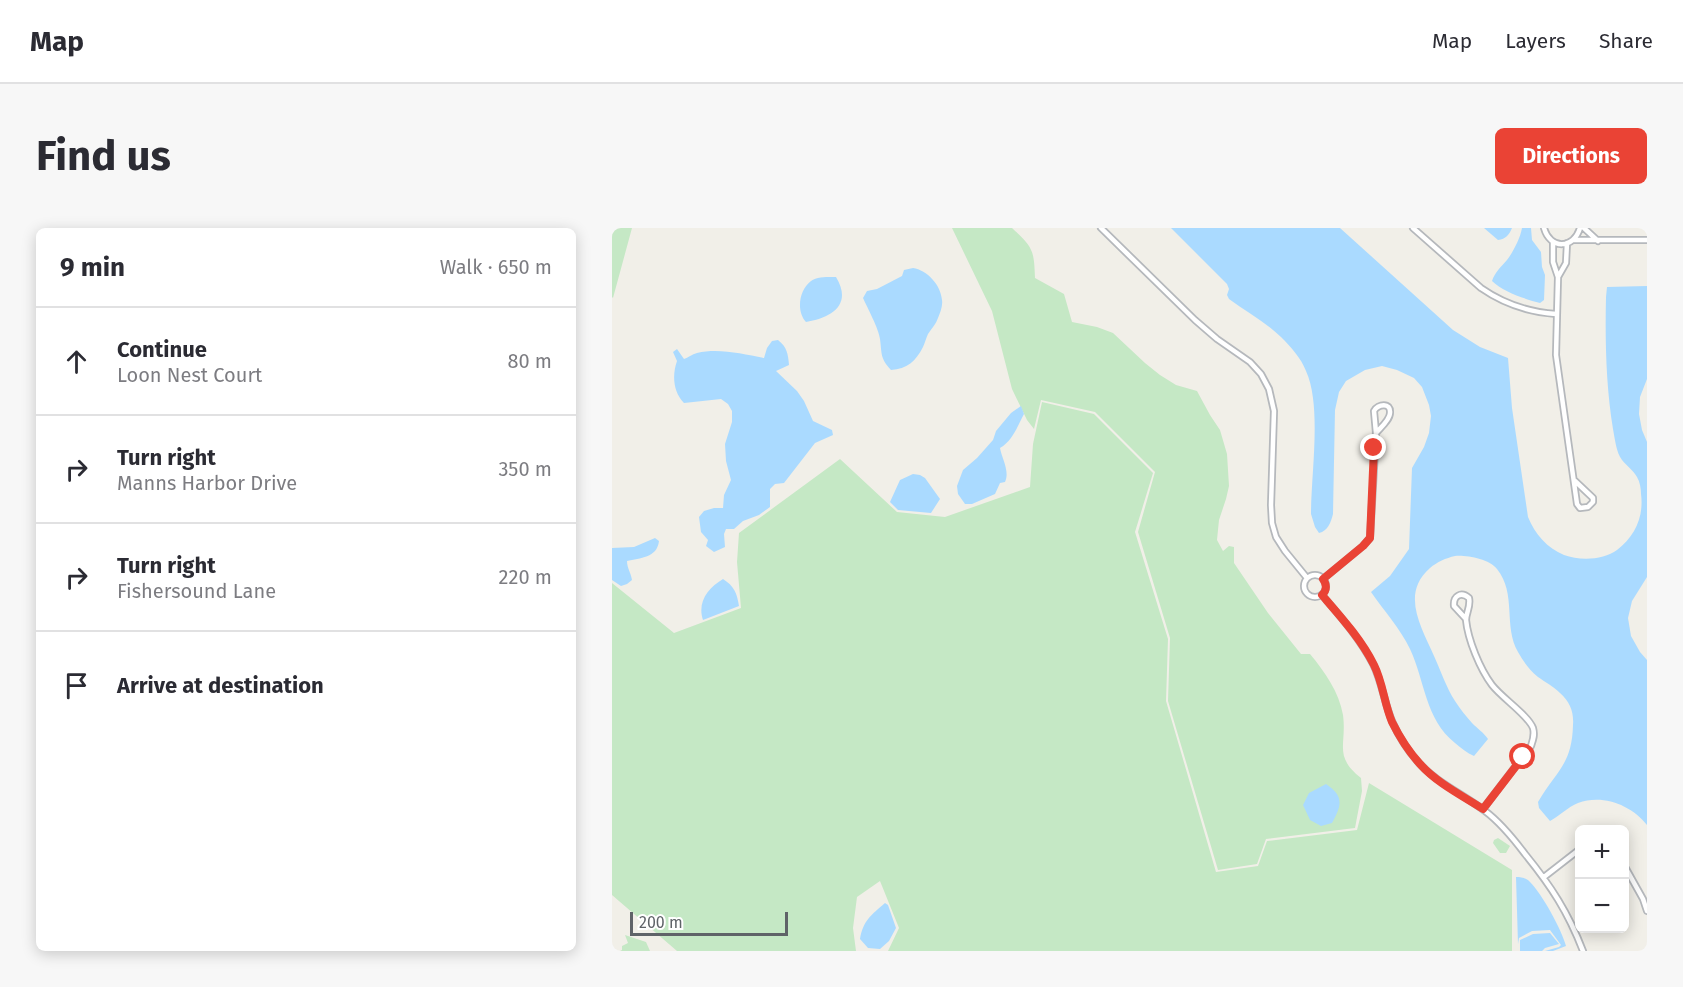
<!DOCTYPE html>
<meta charset="utf-8">
<style>
body{margin:0;font-family:"Fira Sans",sans-serif;background:#f7f7f7;color:#2b2b33}
.controls{position:absolute;right:18px;bottom:18px;display:grid;overflow:hidden;border-radius:9px;box-shadow:0 3px 15px #0003}
.controls button{width:54px;height:54px;display:grid;place-items:center;padding:0;border:0;border-bottom:2px solid #e1e1e2;background:#fff;color:#2b2b33;font:30px sans-serif}
.scale{position:absolute;left:18px;bottom:15px;width:158px;box-sizing:border-box;padding-left:6px;border:3px solid #5f6368;border-top:0;font-size:16px;line-height:21px;white-space:nowrap;color:#5f6368;-webkit-text-stroke:4px #fff;paint-order:stroke}
.stop{position:absolute;width:18px;height:18px;margin:-14px;border:4px solid #ea4335;border-radius:50%;background:#fff}
.stop.end{background:#ea4335;border-color:#fff;box-shadow:0 2px 6px #0008}
.list{margin:0;padding:0;list-style:none}
h2{display:flex;justify-content:space-between;align-items:center;height:78px;margin:0;padding:0 24px;font-size:26px}
h2 small{font-size:20px;font-weight:400;color:#7c7c81}
.list li{display:grid;grid-template-columns:39px 1fr auto;gap:18px;align-items:center;box-sizing:border-box;height:108px;padding:0 24px;border-top:2px solid #e1e1e2}
.list b{display:block;font-size:22px;white-space:nowrap}
.list p{margin:0;font-size:20px;white-space:nowrap;color:#7c7c81}
.list em{font-size:20px;font-style:normal;color:#7c7c81}
.icon{flex:none;width:33px;height:33px;fill:none;stroke:currentColor;stroke-width:2;stroke-linecap:round;stroke-linejoin:round}
.map{position:relative;flex:none;width:1035px;height:723px;overflow:hidden;border-radius:9px}
header{display:flex;align-items:center;gap:36px;box-sizing:border-box;height:84px;padding:0 30px;background:#fff;border-bottom:2px solid #e1e1e2}
header strong{font-size:28px}
nav{display:flex;gap:33px;margin-inline-start:auto;font-size:21px}
.intro{display:flex;align-items:center;justify-content:space-between;box-sizing:border-box;height:144px;padding:0 36px}
h1{margin:0;font-size:42px}
.button{padding:15px 27px;border-radius:9px;background:#ea4335;color:#fff;font-size:21px;font-weight:700}
main{display:flex;gap:36px;padding:0 36px}
aside{flex:1;background:#fff;border-radius:9px;box-shadow:0 3px 15px #0003}
.map>svg:first-child{display:block}
.green{fill:#c5e8c5}
.water{fill:#aadaff}
.lines{fill:none;stroke-linecap:round;stroke-linejoin:round}
.minor-casing{stroke:#b5b8bc;stroke-width:8}
.minor{stroke:#fff;stroke-width:4.5}
.route{stroke:#ea4335;stroke-width:8}
</style>
<header>
<strong>Map</strong>
<nav><a>Map</a><a>Layers</a><a>Share</a></nav>
</header>
<div class="intro"><h1>Find us</h1><a class="button">Directions</a></div>
<main>
<aside>
<h2>9 min<small>Walk · 650 m</small></h2>
<ul class="list">
<li><svg class="icon" aria-label="ahead" viewBox="0 0 24 24"><path d="M12 20V5M6 11l6-6 6 6"/></svg><div><b>Continue</b><p>Loon Nest Court</p></div><em>80 m</em></li>
<li><svg class="icon" aria-label="right" viewBox="0 0 24 24"><path d="M7 20v-9h11M14 6l5 5-5 5"/></svg><div><b>Turn right</b><p>Manns Harbor Drive</p></div><em>350 m</em></li>
<li><svg class="icon" aria-label="right" viewBox="0 0 24 24"><path d="M7 20v-9h11M14 6l5 5-5 5"/></svg><div><b>Turn right</b><p>Fishersound Lane</p></div><em>220 m</em></li>
<li><svg class="icon" aria-label="arrive" viewBox="0 0 24 24"><path d="M6 21V4h12l-3 4 3 4H6"/></svg><div><b>Arrive at destination</b></div></li>
</ul>
</aside>
<div class="map">
<svg width="1035" height="723" viewBox="0 0 1035 723">
<rect width="100%" height="100%" fill="#f1efe8"/>
<path class="green" d="M 0,0 L 20,0 L 1,70 L 0,69 Z
M 340,0 L 400,0 C 421,19 422,22 423,50 L 452,66 L 460,94 L 485,99 L 501,105 L 533,135 L 548,147 L 564,157 L 585,163 L 598,187 L 608,202 L 615,226 L 617,258 L 614,271 L 607,292 L 605,312 L 611,323 L 617,318 L 622,319 L 622,335 L 656,385 L 689,426 L 698,426 C 713,444 727,464 731,487 C 735,517 721,528 749,550 L 750,563 L 743,600 L 654,611 L 645,636 L 606,642 L 556,473 L 558,410 L 526,304 L 543,244 L 483,184 L 429,172 L 422,201 L 415,192 L 400,161 L 380,83 Z
M 430,174 L 482,186 L 541,245 L 523,304 L 556,411 L 554,473 L 604,644 L 646,638 L 655,613 L 745,602 L 757,555 L 900,642 L 900,723 L 276,723 L 287,700 L 268,653 L 245,669 L 241,700 L 244,723 L 65,723 L 0,667 L 0,355 L 62,405 L 129,380 L 125,334 L 127,305 L 228,231 L 285,284 L 333,289 L 418,259 L 421,216 Z
M 886,610 L 898,618 L 894,625 L 888,625 L 881,615 L 882,612 Z
M 13,707 L 34,714 L 38,723 L 8,723 L 10,722 L 10,718 L 16,715 Z"/>
<path class="water" d="M 559,0 L 728,0 L 841,102 L 868,119 L 896,130 L 900,180 L 916,289 C 923,306 935,320 952,327 C 968,333 992,332 1005,322 C 1023,308 1032,289 1029,266 C 1029,261 1028,254 1025,249 C 1021,242 1015,238 1010,232 C 1004,224 1003,211 1001,201 C 994,158 993,113 994,69 L 995,59 L 1035,58 L 1035,151 L 1028,169 L 1027,186 L 1030,202 L 1035,214 L 1035,349 L 1020,373 L 1016,390 L 1019,408 L 1028,424 L 1035,432 L 1035,597 C 1019,577 991,566 966,575 C 956,579 947,588 938,593 L 927,580 L 926,574 C 944,543 960,537 961,497 C 962,484 958,474 948,465 C 941,458 933,454 926,449 C 917,442 911,433 906,424 C 891,398 905,366 885,341 C 877,331 855,327 843,328 C 834,330 825,334 818,340 C 788,366 810,400 822,428 C 829,443 834,459 843,473 C 848,481 854,488 860,495 C 865,500 872,505 876,511 L 862,528 C 855,525 849,520 843,515 C 813,491 813,453 798,421 C 788,400 772,383 759,364 L 778,348 L 797,321 L 800,240 L 812,219 L 817,205 L 819,188 L 817,177 L 810,159 L 802,150 L 785,142 L 770,138 L 753,142 L 734,153 L 727,164 L 723,182 L 721,286 C 719,294 716,303 707,305 L 703,299 L 699,286 C 699,246 710,178 694,143 C 689,130 679,119 669,109 C 654,94 634,84 617,71 L 615,67 L 617,61 L 615,56 Z
M 872,0 L 900,0 C 897,7 894,11 886,12 Z
M 910,0 L 919,0 L 920,12 L 929,24 L 930,39 L 933,47 L 932,72 L 928,75 C 913,71 891,64 880,53 C 883,44 889,39 895,32 C 901,24 908,11 910,0 Z
M 301,40 C 315,42 329,57 330,72 C 331,78 328,85 326,90 C 324,96 320,100 316,106 C 314,110 313,115 311,119 C 304,133 295,141 279,142 C 268,130 270,126 268,111 C 267,101 255,79 251,70 L 255,63 L 265,61 L 290,48 L 292,42 Z
M 219,49 L 224,49 C 241,77 219,90 194,94 C 184,83 187,62 199,53 C 204,49 213,49 219,49 Z
M 166,112 C 175,119 176,126 177,137 L 164,143 L 185,163 L 192,173 L 201,193 L 220,202 L 221,207 L 203,215 L 172,255 L 163,256 L 158,261 L 158,279 L 147,287 L 131,293 L 122,301 L 114,301 L 112,306 L 113,319 L 102,324 L 94,318 L 96,312 L 89,304 L 87,289 L 92,283 L 102,280 L 111,280 L 112,267 L 119,252 L 114,233 L 113,216 L 120,194 L 120,183 L 116,176 L 109,171 L 72,175 C 61,164 60,147 65,133 L 61,124 L 65,121 L 72,131 C 76,130 80,126 85,125 C 107,120 130,126 152,130 L 155,120 L 160,113 Z
M 409,178 L 412,186 C 405,199 401,212 388,220 C 390,231 398,243 393,254 L 388,255 L 383,266 L 360,276 L 353,276 L 346,266 L 345,258 L 351,242 L 365,230 L 381,212 L 384,203 L 399,185 Z
M 301,246 L 308,247 L 313,250 L 328,271 L 319,285 L 286,282 L 278,274 L 288,252 Z
M 43,310 L 47,313 C 45,330 28,330 15,333 C 15,340 19,345 20,352 L 15,356 L 9,358 L 0,352 L 0,320 L 22,319 Z
M 111,351 C 122,358 125,365 127,378 L 91,392 C 85,374 96,360 111,351 Z
M 714,556 C 732,568 730,577 720,595 L 709,598 L 698,592 L 691,577 L 697,565 Z
M 904,649 C 910,649 914,650 918,654 C 930,666 950,702 954,718 L 941,723 L 933,723 L 947,719 L 949,717 L 938,702 L 920,703 L 907,710 L 906,716 Z
M 273,675 L 276,677 L 284,700 L 277,713 L 268,721 L 256,720 L 248,711 C 251,693 259,687 273,675 Z
M 938,705 L 947,716 L 933,720 L 930,723 L 908,723 L 908,712 L 921,706 Z"/>
<g class="lines">
<defs>
<path id="minor" d="M 489,0 L 583,92 L 605,111 L 638,134 L 649,146 L 657,161 L 662,183 L 659,277 L 660,295 L 664,309 L 673,323 L 695,350
M 801,0 L 869,60 C 892,76 915,84 944,86
M 932,0 C 938,22 962,21 968,0
M 972,0 L 986,13
M 961,12 L 1035,12
M 941,14 L 941,34 L 946,49 L 944,127 L 965,276 L 968,280 L 976,279 L 981,274 L 981,270 L 963,253
M 946,49 L 954,35 L 955,15
M692 358a11 11 0 1 1 22 0a11 11 0 1 1-22 0Z
M 711,351 L 751,318 L 758,310 L 764,205 L 762,183 C 766,176 779,174 778,185 C 778,192 768,200 764,205
M 710,367 C 729,389 748,411 761,436 C 770,454 772,474 780,493 C 786,507 796,523 807,535 C 825,555 851,566 873,583 C 889,595 901,610 913,626 C 939,658 956,684 971,723
M 854,391 L 842,378 C 841,368 849,363 857,370 C 859,378 854,385 854,392 C 856,412 868,441 880,457 C 890,470 916,487 921,500 C 923,507 921,512 919,518 L 871,581
M 1012,637 L 1031,671 L 1035,683
M 932,649 L 968,621"/>
</defs>
<use href="#minor" class="minor-casing"/>
<use href="#minor" class="minor"/>
</g>
<g class="lines">
<path class="route" d="M 762,220 L 758,310 L 751,318 L 711,351 C 715,357 715,362 710,367 C 729,389 749,411 762,437 C 771,455 772,475 780,494 C 787,508 797,524 808,536 C 825,555 849,567 871,581 L 911,529"/>
</g>
</svg>
<div class="controls">
<button>+</button>
<button>−</button>
</div>
<div class="scale">200 m</div>
<div class="stop" style="left:911px;top:529px"></div>
<div class="stop end" style="left:762px;top:220px"></div>
</div>
</main>
